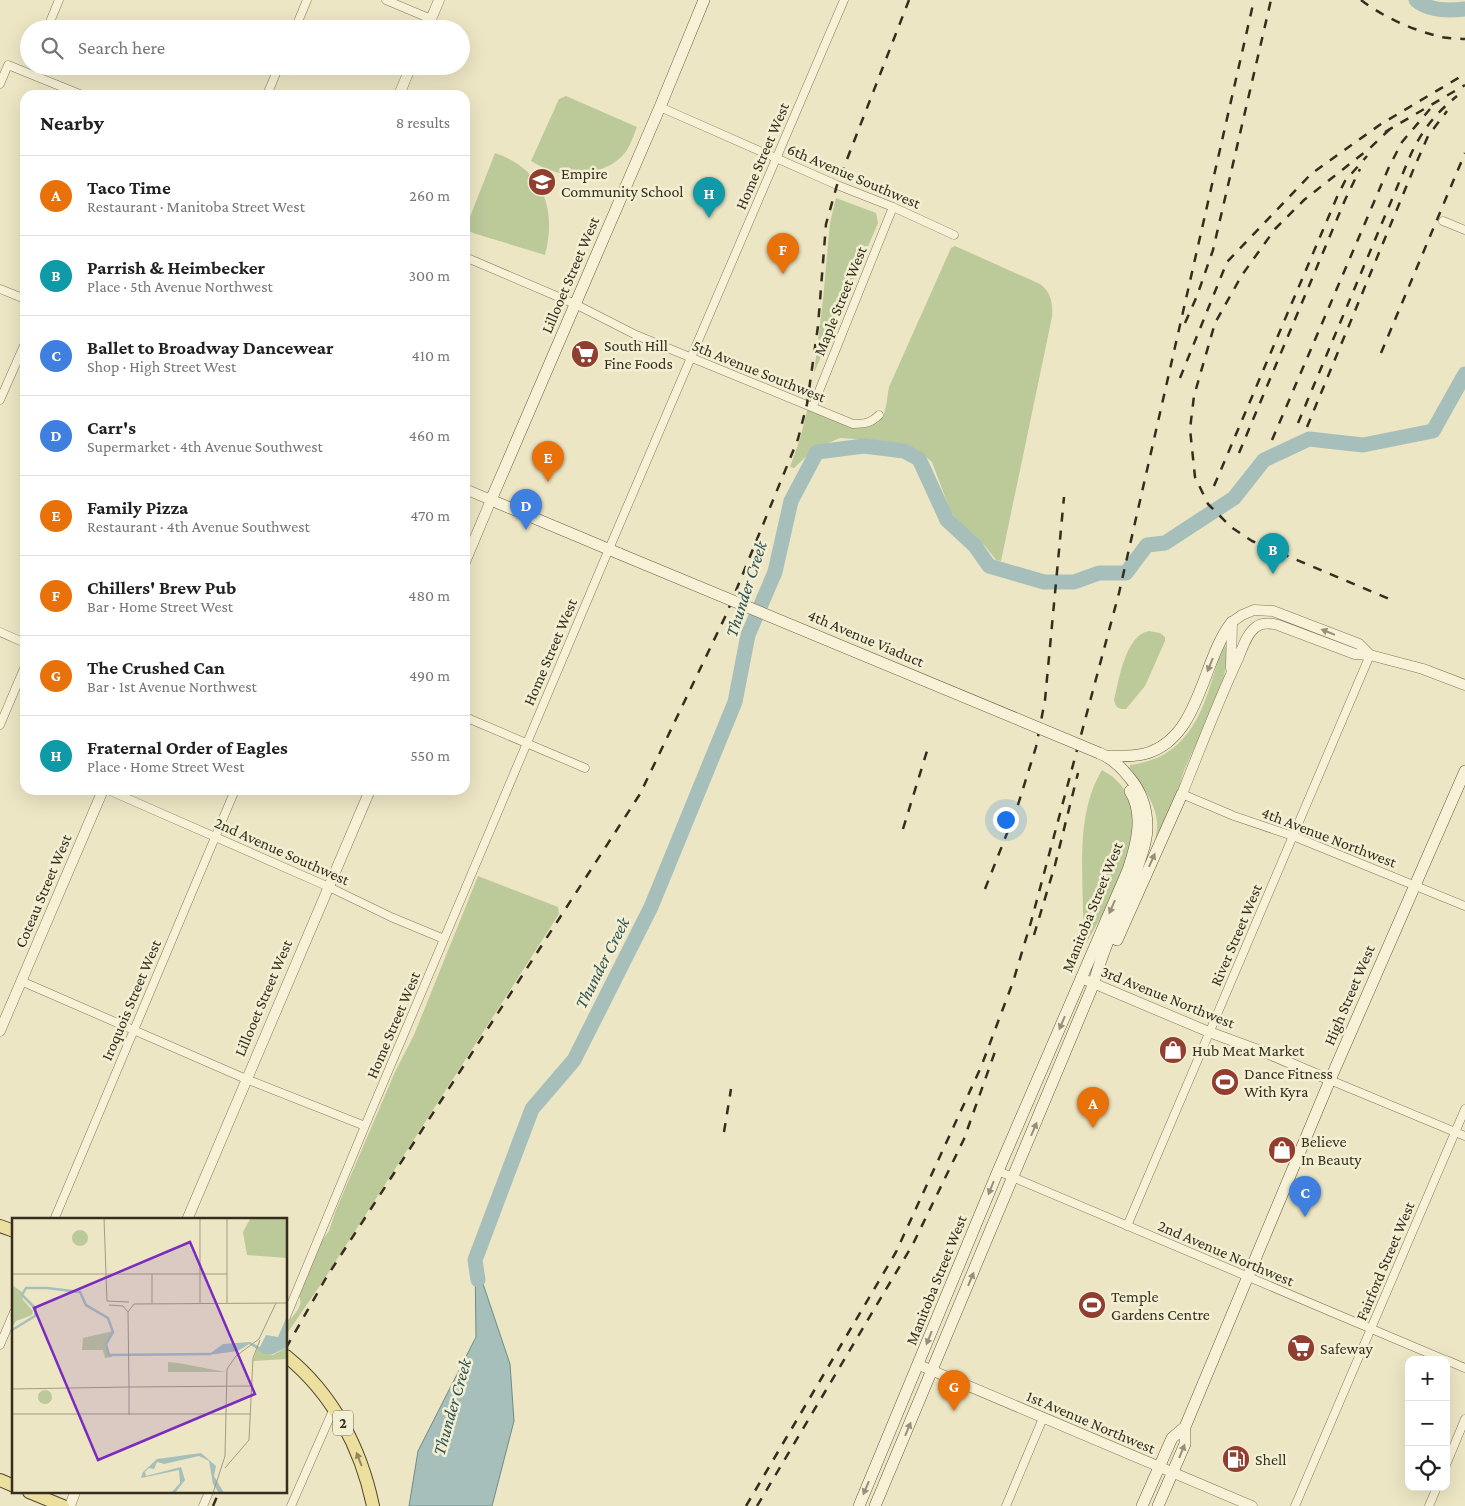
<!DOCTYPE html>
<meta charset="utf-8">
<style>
body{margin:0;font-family:"Crimson Pro",serif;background:#f6f6f6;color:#202124}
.controls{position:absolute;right:15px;bottom:15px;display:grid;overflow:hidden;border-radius:10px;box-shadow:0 5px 20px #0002}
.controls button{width:45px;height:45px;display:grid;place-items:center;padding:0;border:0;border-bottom:1px solid #e0e0e0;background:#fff;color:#202124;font:25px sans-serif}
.you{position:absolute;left:1005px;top:819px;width:18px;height:18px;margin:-12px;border:4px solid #fff;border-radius:50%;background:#1a73e8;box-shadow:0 0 0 8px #1a73e833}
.badge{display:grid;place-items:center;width:32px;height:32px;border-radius:50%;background:#d93025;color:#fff;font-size:16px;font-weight:700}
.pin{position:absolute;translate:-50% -41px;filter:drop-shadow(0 1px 2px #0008)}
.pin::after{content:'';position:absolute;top:26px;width:18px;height:15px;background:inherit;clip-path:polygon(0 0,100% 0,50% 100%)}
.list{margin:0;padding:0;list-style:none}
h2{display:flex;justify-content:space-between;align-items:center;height:65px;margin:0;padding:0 20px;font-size:21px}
h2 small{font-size:16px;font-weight:400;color:#757577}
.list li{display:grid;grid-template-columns:32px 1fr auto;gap:15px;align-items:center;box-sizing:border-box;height:80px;padding:0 20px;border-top:1px solid #e0e0e0}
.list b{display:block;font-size:19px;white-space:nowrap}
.list p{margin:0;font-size:16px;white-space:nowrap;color:#757577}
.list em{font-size:16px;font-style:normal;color:#757577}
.icon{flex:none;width:28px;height:28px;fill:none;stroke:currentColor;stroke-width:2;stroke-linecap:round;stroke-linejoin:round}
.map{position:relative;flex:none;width:1465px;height:1506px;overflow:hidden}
.search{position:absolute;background:#fff;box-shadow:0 5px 20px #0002;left:20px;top:20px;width:450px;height:55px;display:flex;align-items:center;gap:12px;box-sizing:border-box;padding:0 18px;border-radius:28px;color:#757577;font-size:19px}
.panel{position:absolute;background:#fff;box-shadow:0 5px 20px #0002;left:20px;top:90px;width:450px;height:705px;border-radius:15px}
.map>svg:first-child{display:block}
.green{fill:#bcc999}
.water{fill:#a6bfbb;stroke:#6d8d89}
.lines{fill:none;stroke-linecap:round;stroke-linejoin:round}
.river{stroke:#a6bfbb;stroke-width:15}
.minor-casing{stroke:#85785c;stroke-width:9}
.tertiary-casing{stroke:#85785c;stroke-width:11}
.secondary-casing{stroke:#67593f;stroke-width:12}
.primary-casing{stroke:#534530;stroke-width:14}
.minor{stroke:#f7f2d7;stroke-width:8}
.tertiary{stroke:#f7f2d7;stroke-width:10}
.secondary{stroke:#f7f2d7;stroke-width:11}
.primary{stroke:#ede09e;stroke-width:12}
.rail{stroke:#362d1f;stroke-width:2.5;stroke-dasharray:9 9;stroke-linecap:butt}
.secondary-bridge-casing{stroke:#67593f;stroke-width:12;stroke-linecap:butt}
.secondary-bridge{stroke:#f7f2d7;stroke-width:11}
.oneway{fill:#96907b}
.oneway2{fill:#92865e}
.labels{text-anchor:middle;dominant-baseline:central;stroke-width:5;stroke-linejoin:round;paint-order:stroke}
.shield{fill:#f3efd3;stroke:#6f6755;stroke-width:1}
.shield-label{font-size:15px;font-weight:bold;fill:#362d1f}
.street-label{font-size:16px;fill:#362d1f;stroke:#f3efd3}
.poi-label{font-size:16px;fill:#362d1f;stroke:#f3efd3;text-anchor:start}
.water-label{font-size:18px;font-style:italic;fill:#2f5255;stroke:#f3efd3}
.inset-river{fill:none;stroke:#a6bfbb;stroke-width:2.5}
.inset-road{fill:none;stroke:#a39c82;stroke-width:1}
.view{fill:#7b2cbf;fill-opacity:0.15;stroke:#7b2cbf;stroke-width:2.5}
.inset-edge{fill:none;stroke:#362d1f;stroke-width:2.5}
</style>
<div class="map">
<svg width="1465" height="1506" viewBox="0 0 1465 1506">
<rect width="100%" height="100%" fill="#ece6c4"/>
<path class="green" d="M 566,96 L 637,127 C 633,136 630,148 623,155 C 608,172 573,179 553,171 C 545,169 538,165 531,161 L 559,99 Z
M 495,153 C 543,170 557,208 545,255 L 473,233 L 469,231 L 466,227 Z
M 836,198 L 876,213 L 878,223 L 814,373 L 823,300 L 830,223 Z
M 955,246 L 1040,284 C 1051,292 1053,303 1052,317 L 1001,561 L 996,560 L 985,546 L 959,524 L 950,510 L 932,462 L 918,450 L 883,441 L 840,438 L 814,449 L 794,468 L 790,467 L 800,439 L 808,407 C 827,416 866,441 882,418 C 887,409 887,397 889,387 L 951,248 Z
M 1149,631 L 1160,633 L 1165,637 L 1165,641 L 1145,686 L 1126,709 C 1118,709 1116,708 1114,700 C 1119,681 1125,635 1149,631 Z
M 1224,640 C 1235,671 1207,723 1193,751 C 1186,766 1179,779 1179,795 L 1152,857 C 1153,848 1156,839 1157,829 C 1159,806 1142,786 1129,769 L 1130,765 C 1198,757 1207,695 1224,640 Z
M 1102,770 L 1113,777 L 1121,785 L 1127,794 L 1135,815 L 1129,853 L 1104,912 L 1081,952 L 1085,923 L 1083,917 C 1083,868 1076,813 1102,770 Z
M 478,876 L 558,907 L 559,914 L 321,1284 L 286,1335 C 286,1333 286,1330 286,1327 C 289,1317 307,1307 298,1295 L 321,1242 L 329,1231 L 336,1210 L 395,1072 L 414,1035 Z"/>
<path class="water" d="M 475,1260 L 510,1364 L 514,1421 L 492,1506 L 409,1506 L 418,1451 L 476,1337 Z"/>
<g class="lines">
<path class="river" d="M 1416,0 C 1429,11 1449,11 1465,9
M 478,1280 L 475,1260 L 532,1109 L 574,1060 L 651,907 L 735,702 L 748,635 L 775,572 L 791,501 L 817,452 L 864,446 L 904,451 L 919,459 L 947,520 L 975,546 L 989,566 L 1044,582 L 1074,582 L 1099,573 L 1126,573 L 1147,545 L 1165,543 L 1234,498 L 1264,460 L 1309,439 L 1363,445 L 1433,431 L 1465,374"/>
<defs>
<path id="minor" d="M 386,0 L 431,19
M 47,29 L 59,0
M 295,29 L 307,0
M 0,84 L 8,65 L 82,95
M 267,95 L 279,66
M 660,107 L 837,185 L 893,207 L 954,235
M 1443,221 L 1465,230
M 465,257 L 575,304 L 636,335 L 853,424 C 865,424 871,423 879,415
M 0,289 L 25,299
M 0,400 L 25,343
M 813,406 L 893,207
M 0,632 L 25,643
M 465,717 L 585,768
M 0,725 L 25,666
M 108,790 L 329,887 L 391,917 L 444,939
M 1182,794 L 1234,816 L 1293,836 L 1465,906
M 21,981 L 246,1079 L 365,1126
M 1330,1080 L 1465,1136
M 998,1171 L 1445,1360
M 54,1220 L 235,790
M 1127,1226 L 1370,655
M 286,1317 L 365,1126 L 609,549 L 844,0
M 0,1345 L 14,1312
M 1446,1360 L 1465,1368
M 1446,1465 L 1465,1419
M 203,1506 L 209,1492
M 291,1506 L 334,1408
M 1006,1506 L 1043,1418
M 1295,1506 L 1465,1109
M 1429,1506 L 1437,1487"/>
<path id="tertiary" d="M 427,29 L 439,0
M 399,95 L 411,66
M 465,489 L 491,500 L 465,562
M 1231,668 L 1232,622 L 1242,615 L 1254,610 L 1273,611 L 1359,644 L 1370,655
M 1182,794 C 1200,749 1217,704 1237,661 C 1242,650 1246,634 1256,627 C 1262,622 1270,623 1278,625 L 1355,654 L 1370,655 L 1423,669 L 1465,685
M 1081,978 L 1209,1032 L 1269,1054 L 1330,1080
M 0,1031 L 103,790
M 187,1220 L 370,790
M 919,1365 L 1252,1506
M 70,1506 L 75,1492"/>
<path id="secondary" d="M 620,554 L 491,500 L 660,107 L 704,0
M 1106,756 C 1118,756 1131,757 1144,754 C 1201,739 1201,661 1232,622
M 1117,940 L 1182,794
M 859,1506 L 998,1171 L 1128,870 C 1136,846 1145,815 1130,791
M 875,1506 L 1094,983 C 1104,943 1124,907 1137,868 C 1142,855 1147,841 1147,827 C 1147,808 1141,791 1129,777 C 1121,767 1112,758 1099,753
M 1142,1506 L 1172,1438 L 1185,1427
M 1158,1506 L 1185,1444 L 1185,1427 L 1330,1080 L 1465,771"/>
<path id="primary" d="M 0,1226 L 14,1231
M 286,1356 C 333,1394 361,1448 373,1506
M 0,1480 L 14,1486
M 29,1492 L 63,1506"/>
</defs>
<use href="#minor" class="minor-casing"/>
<use href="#tertiary" class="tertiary-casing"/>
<use href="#secondary" class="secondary-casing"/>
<use href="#primary" class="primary-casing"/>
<use href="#minor" class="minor"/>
<use href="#tertiary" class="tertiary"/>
<use href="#secondary" class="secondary"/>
<use href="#primary" class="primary"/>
<path class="rail" d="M 1361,0 C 1383,17 1411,29 1437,36 C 1446,39 1456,38 1465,39
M 1390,129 L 1370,148 L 1304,200 L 1275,229 L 1242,275 L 1215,323 L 1194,396 L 1190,429 L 1195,477 L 1208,504 L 1231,527 L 1252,541 L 1394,601
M 1385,132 L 1465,85
M 1185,323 L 1197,296 L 1213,250 L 1271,0
M 1381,353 L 1465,153
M 1180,378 L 1227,262 L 1311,174 L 1381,124 L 1465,74
M 1298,423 L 1411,154 C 1423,129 1435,114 1457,96
M 1307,427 L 1414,168 L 1428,136 L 1447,111
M 1272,440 L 1389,167 L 1402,142 L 1430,109
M 1239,453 L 1345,200 L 1360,169
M 1214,486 L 1337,197 L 1345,181 L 1367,156
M 903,829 L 927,751
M 985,889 L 1017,808 L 1036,747 L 1045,700 L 1064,497
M 1034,935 L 1055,865 L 1078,773
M 724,1132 L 731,1089
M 286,1348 L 326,1278 L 640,794 L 726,615 L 798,439 L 807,404 L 818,326 L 826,224 L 837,185 L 909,0
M 213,1506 L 219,1492
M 746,1506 L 896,1252 L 981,1067 L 1013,982 L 1031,922 L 1119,593 L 1254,0
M 757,1506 L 913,1244 L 964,1139 L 997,1046"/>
<defs>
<path id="secondary-bridge" d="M 620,554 L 1099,753"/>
</defs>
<use href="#secondary-bridge" class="secondary-bridge-casing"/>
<use href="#secondary-bridge" class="secondary-bridge"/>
</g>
<defs><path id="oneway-solid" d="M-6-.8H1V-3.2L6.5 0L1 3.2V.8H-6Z" transform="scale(1.25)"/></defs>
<g class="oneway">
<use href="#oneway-solid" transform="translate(1328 632) rotate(-158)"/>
<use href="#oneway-solid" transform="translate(1210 665) rotate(112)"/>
<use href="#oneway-solid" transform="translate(1152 860) rotate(-66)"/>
<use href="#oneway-solid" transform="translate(1112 907) rotate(114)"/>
<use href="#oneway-solid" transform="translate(1062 1023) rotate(113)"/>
<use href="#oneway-solid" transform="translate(1034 1129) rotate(-67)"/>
<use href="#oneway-solid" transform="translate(991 1188) rotate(112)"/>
<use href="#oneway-solid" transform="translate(971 1279) rotate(-67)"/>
<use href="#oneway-solid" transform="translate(929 1338) rotate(112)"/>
<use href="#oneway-solid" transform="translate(908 1429) rotate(-67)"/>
<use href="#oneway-solid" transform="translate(1182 1451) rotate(-68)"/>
<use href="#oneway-solid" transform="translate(866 1488) rotate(113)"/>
</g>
<use class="oneway2" href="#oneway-solid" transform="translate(359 1459) rotate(-111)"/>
<defs>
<symbol id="school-disc" viewBox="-11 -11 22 22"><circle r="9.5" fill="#913d2f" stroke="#f3efd3"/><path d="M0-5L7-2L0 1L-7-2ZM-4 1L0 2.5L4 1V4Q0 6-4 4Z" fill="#fff"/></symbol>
<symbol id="supermarket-disc" viewBox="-11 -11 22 22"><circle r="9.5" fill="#913d2f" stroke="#f3efd3"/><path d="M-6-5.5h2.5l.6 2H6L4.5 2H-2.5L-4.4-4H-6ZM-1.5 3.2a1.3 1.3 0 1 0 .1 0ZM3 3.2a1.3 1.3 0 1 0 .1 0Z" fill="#fff"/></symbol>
<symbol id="shop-disc" viewBox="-11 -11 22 22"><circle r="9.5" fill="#913d2f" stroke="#f3efd3"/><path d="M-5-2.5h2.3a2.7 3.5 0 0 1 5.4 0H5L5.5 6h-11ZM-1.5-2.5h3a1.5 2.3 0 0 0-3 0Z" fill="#fff"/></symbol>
<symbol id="stadium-disc" viewBox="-11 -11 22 22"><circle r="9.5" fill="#913d2f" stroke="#f3efd3"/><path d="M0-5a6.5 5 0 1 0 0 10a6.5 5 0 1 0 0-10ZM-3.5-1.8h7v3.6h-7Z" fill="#fff"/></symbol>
<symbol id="fuel-disc" viewBox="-11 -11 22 22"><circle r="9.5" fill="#913d2f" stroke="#f3efd3"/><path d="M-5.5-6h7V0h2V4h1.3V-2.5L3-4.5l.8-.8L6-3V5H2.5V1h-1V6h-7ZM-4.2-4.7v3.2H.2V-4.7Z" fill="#fff"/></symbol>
</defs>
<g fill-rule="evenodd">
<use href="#school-disc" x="526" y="166" width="32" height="32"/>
<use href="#supermarket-disc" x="569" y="338" width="32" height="32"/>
<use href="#shop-disc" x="1157" y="1034" width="32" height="32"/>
<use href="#stadium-disc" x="1209" y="1066" width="32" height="32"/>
<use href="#shop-disc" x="1266" y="1134" width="32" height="32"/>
<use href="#stadium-disc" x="1076" y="1289" width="32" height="32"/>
<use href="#supermarket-disc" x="1285" y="1332" width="32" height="32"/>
<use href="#fuel-disc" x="1220" y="1443" width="32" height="32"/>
</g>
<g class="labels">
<rect class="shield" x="333" y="1410.5" width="20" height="25" rx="4"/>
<g class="shield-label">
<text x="343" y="1423">2</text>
</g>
<g class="street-label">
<text transform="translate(762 156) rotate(-67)">Home Street West</text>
<text transform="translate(854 176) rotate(23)">6th Avenue Southwest</text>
<text transform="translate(570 275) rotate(-67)">Lillooet Street West</text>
<text transform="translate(840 301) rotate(-68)">Maple Street West</text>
<text transform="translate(759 371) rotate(22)">5th Avenue Southwest</text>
<text transform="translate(866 638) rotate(23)">4th Avenue Viaduct</text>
<text transform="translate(550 652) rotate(-67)">Home Street West</text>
<text transform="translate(1329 837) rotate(21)">4th Avenue Northwest</text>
<text transform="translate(282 851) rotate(24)">2nd Avenue Southwest</text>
<text transform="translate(43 891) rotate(-67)">Coteau Street West</text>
<text transform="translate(1092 907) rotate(-68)">Manitoba Street West</text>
<text transform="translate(1236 935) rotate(-67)">River Street West</text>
<text transform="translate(1349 995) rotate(-67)">High Street West</text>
<text transform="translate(1168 997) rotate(22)">3rd Avenue Northwest</text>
<text transform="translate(263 998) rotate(-67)">Lillooet Street West</text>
<text transform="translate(131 1000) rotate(-67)">Iroquois Street West</text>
<text transform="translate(393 1025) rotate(-67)">Home Street West</text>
<text transform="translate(1226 1253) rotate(23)">2nd Avenue Northwest</text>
<text transform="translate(1385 1261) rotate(-67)">Fairford Street West</text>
<text transform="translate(936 1280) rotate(-68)">Manitoba Street West</text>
<text transform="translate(1091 1422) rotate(23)">1st Avenue Northwest</text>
</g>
<g class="poi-label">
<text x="561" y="173">Empire<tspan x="561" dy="18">Community School</tspan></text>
<text x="604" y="345">South Hill<tspan x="604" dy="18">Fine Foods</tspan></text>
<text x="1192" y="1050">Hub Meat Market</text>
<text x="1244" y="1073">Dance Fitness<tspan x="1244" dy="18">With Kyra</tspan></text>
<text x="1301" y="1141">Believe<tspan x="1301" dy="18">In Beauty</tspan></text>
<text x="1111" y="1296">Temple<tspan x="1111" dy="18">Gardens Centre</tspan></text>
<text x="1320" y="1348">Safeway</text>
<text x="1255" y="1459">Shell</text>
</g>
<g class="water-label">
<text transform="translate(746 589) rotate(-72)">Thunder Creek</text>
<text transform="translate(602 963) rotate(-63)">Thunder Creek</text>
<text transform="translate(452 1407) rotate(-74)">Thunder Creek</text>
</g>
</g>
<g transform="translate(12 1218)">
<rect width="275" height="275" fill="#ece6c4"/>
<path d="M 238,1 L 275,1 L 275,40 L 235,37 L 231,14 ZM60 20a8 8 0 1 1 16 0a8 8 0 1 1-16 0ZM 0,67 L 10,74 L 11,82 L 21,93 L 20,97 L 4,103 L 0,109 ZM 101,113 L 93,127 L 100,139 L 93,140 L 91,132 L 70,132 L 71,120 ZM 275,129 L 275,141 L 241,143 L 245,131 L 261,137 ZM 156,144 L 166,145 L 214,154 L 156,154 ZM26 179a7 7 0 1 1 14 0a7 7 0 1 1-14 0Z" fill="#bcc999"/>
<path d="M 275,98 L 275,129 L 261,136 L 253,136 L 237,126 L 226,133 L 196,137 L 211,126 L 238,124 L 248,129 L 254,117 L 266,119 ZM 189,235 L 204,248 L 202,258 L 212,275 L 207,275 L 201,266 L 197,243 L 187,238 L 152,246 L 145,244 L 142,251 L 137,250 L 133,254 L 134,258 L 169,249 L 173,262 L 163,275 L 159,275 L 168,265 L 167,252 L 129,260 L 131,254 L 145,241 Z" fill="#a6bfbb"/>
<path class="inset-river" d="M 0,112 L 23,98 L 24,91 L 10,77 L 14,70 L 35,70 L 68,74 L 74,87 L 96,100 L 101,114 L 94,126 L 97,137 L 199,136"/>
<path class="inset-road" d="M 92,0 L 95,83 L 117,84M 188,0 L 188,86M 0,56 L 215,56M 140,56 L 140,86M 215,85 L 215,0M 97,87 L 111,88 L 116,94M 0,171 L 117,169 L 116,94 L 122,86 L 275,85M 0,196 L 239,196M 117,197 L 117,169 L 239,168M 213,250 L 237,222 L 241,140 L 248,122M 201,275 L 213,238 L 215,151 L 224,138 L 247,121 L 264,85"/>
<path class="view" d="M 178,24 L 243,176 L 86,242 L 22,90 Z"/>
<rect width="275" height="275" class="inset-edge"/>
</g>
</svg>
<div class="controls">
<button>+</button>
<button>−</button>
<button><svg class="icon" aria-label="locate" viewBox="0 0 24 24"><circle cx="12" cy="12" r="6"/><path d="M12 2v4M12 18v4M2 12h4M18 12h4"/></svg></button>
</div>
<div class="you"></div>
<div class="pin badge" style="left:1093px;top:1128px;background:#e8710a">A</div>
<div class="pin badge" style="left:1273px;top:574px;background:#0f9aa8">B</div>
<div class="pin badge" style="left:1305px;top:1217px;background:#3f7fe0">C</div>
<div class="pin badge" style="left:526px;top:530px;background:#3f7fe0">D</div>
<div class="pin badge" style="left:548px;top:482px;background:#e8710a">E</div>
<div class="pin badge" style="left:783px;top:274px;background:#e8710a">F</div>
<div class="pin badge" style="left:954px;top:1411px;background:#e8710a">G</div>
<div class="pin badge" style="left:709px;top:218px;background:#0f9aa8">H</div>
<div class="search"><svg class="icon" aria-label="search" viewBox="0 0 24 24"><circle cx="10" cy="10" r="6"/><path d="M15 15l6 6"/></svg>Search here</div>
<section class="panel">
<h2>Nearby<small>8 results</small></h2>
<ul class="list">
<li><span class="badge" style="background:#e8710a">A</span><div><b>Taco Time</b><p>Restaurant · Manitoba Street West</p></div><em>260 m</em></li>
<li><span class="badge" style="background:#0f9aa8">B</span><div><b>Parrish &amp; Heimbecker</b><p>Place · 5th Avenue Northwest</p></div><em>300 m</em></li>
<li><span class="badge" style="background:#3f7fe0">C</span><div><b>Ballet to Broadway Dancewear</b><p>Shop · High Street West</p></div><em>410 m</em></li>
<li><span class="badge" style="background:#3f7fe0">D</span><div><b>Carr's</b><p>Supermarket · 4th Avenue Southwest</p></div><em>460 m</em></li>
<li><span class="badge" style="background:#e8710a">E</span><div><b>Family Pizza</b><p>Restaurant · 4th Avenue Southwest</p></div><em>470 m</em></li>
<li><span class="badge" style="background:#e8710a">F</span><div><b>Chillers' Brew Pub</b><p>Bar · Home Street West</p></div><em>480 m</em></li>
<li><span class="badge" style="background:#e8710a">G</span><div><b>The Crushed Can</b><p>Bar · 1st Avenue Northwest</p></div><em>490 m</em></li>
<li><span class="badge" style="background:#0f9aa8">H</span><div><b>Fraternal Order of Eagles</b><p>Place · Home Street West</p></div><em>550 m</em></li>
</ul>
</section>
</div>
